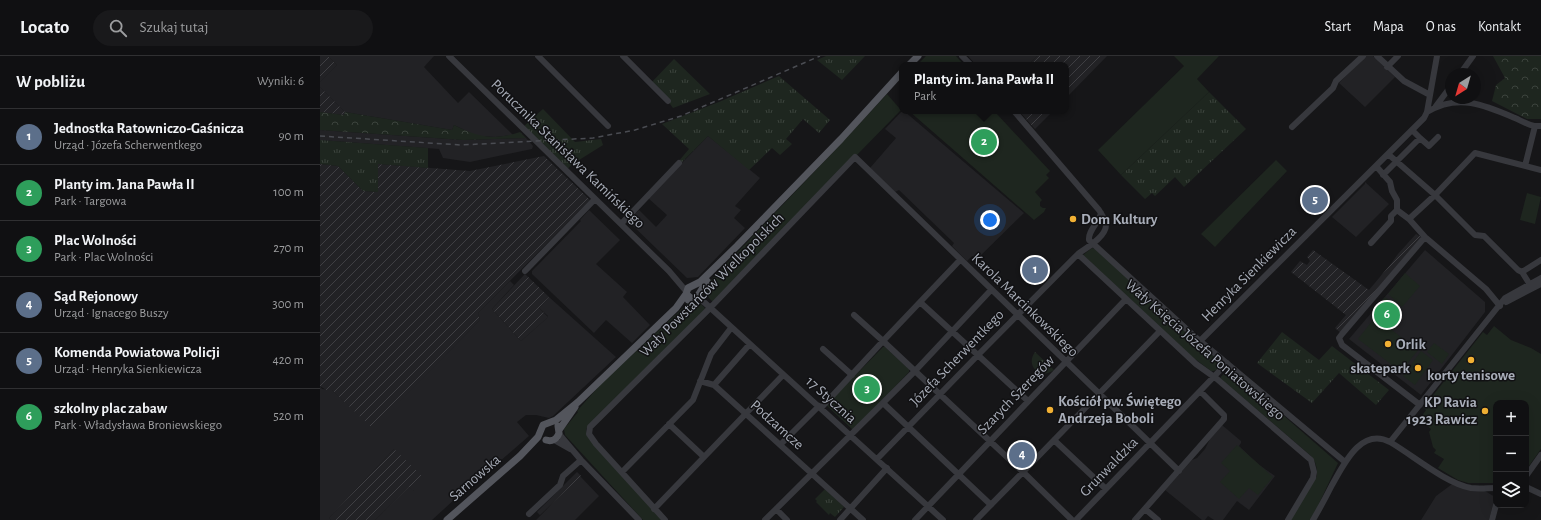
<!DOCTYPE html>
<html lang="pl">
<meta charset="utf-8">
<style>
body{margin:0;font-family:"Alegreya Sans",sans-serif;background:#19191b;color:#f1f3f6}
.controls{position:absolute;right:12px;bottom:12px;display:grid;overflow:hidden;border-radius:8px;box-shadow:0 4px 16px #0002}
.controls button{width:36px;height:36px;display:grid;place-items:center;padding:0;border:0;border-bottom:1px solid #303032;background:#101012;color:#f1f3f6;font:20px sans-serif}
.compass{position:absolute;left:1125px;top:12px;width:36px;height:36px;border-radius:50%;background:#101012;box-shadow:0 4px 16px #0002;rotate:217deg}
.you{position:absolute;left:670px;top:164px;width:14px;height:14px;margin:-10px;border:3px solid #fff;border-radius:50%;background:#1a73e8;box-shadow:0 0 0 6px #1a73e833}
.badge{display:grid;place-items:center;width:26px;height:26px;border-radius:50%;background:#f2b134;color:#fff;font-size:13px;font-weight:700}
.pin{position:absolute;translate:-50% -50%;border:2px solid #fff;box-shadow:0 1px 4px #0006}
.popup{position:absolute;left:579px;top:6px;width:170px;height:52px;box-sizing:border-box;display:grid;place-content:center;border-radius:8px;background:#101012;filter:drop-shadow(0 1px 3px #0005);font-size:13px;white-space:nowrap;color:#9c9d9f}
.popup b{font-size:15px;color:#f1f3f6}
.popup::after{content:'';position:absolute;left:50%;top:100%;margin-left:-8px;border:8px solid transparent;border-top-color:#101012}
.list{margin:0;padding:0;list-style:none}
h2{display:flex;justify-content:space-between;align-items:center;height:52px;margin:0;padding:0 16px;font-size:17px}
h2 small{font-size:13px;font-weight:400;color:#9c9d9f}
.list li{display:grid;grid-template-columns:26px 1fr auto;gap:12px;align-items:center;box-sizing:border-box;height:56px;padding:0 16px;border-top:1px solid #303032}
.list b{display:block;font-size:15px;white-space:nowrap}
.list p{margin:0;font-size:13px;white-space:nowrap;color:#9c9d9f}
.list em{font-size:13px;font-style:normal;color:#9c9d9f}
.icon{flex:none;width:22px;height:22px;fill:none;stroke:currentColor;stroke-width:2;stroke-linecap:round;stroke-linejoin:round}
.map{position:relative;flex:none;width:1221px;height:464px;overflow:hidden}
header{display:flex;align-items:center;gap:24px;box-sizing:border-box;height:56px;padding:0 20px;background:#101012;border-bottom:1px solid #303032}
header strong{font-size:19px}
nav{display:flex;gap:22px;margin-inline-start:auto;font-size:14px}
.search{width:280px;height:36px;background:#19191b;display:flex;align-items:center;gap:10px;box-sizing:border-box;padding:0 14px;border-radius:22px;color:#9c9d9f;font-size:15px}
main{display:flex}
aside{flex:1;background:#101012}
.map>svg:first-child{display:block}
.built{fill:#222225}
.industrial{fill:url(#industrial-furrows)}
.grass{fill:url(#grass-tufts)}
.forest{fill:url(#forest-crowns)}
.green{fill:#1e261f}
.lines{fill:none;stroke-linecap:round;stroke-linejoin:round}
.minor{stroke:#37383d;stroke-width:6}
.major{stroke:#53555c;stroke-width:7}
.rail{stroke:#4a4c52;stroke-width:1.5;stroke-dasharray:5 4;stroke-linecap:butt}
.poi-dot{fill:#f2b134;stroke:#111113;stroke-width:1.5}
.labels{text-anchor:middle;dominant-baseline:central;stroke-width:3;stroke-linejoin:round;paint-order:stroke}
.street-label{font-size:15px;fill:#a8adb8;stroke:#111113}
.poi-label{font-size:15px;font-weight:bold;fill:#a8adb8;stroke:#111113;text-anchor:start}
</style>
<header>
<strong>Locato</strong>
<div class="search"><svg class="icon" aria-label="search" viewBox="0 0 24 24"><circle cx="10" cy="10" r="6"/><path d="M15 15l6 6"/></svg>Szukaj tutaj</div>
<nav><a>Start</a><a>Mapa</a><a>O nas</a><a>Kontakt</a></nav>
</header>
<main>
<aside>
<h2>W pobliżu<small>Wyniki: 6</small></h2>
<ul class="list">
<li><span class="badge" style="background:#5c6f8a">1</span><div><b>Jednostka Ratowniczo-Gaśnicza</b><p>Urząd · Józefa Scherwentkego</p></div><em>90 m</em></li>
<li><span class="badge" style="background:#2e9e5b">2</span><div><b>Planty im. Jana Pawła II</b><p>Park · Targowa</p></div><em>100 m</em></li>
<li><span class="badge" style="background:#2e9e5b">3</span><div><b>Plac Wolności</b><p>Park · Plac Wolności</p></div><em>270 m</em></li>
<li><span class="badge" style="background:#5c6f8a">4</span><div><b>Sąd Rejonowy</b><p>Urząd · Ignacego Buszy</p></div><em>300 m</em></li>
<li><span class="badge" style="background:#5c6f8a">5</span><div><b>Komenda Powiatowa Policji</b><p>Urząd · Henryka Sienkiewicza</p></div><em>420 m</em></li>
<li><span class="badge" style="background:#2e9e5b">6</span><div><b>szkolny plac zabaw</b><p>Park · Władysława Broniewskiego</p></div><em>520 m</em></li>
</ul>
</aside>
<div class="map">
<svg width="1221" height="464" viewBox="0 0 1221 464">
<defs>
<pattern id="industrial-furrows" width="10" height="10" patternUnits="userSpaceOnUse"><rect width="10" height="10" fill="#222225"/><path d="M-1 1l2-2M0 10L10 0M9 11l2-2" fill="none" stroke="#3f3f43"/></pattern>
<pattern id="grass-tufts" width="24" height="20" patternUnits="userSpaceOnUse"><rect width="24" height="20" fill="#1e261f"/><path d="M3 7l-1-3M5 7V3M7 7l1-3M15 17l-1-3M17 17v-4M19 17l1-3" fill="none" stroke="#3c433d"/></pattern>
<pattern id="forest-crowns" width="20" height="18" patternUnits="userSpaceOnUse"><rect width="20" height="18" fill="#1e261f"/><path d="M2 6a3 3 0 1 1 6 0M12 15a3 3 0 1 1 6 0" fill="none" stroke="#3c433d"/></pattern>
</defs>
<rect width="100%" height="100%" fill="#161618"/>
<path class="built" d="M 8,0 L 114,0 L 104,11 L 138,47 L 149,36 L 193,79 L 175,81 L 161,80 L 155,79 L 134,69 L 132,74 L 25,56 L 0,31 L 0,26 L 17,9 Z
M 648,0 L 717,0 L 708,9 L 656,9 Z
M 1045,0 L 1053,0 L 1075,21 L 1045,51 L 1019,27 Z
M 582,55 L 584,55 L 704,157 L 657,203 L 652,200 L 647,205 L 632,190 L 634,187 L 579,134 L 575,136 L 550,112 L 576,82 L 565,73 Z
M 0,74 L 143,84 L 206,82 L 213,90 L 212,93 L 150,106 L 123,102 L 119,93 L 0,84 Z
M 388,80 L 440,122 L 415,150 L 421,154 L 414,162 L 425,172 L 378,221 L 367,222 L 310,167 L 309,163 L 319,154 L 336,171 L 347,159 L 328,142 Z
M 1045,126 L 1069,148 L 1036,181 L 1012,161 L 1045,128 Z
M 269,154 L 300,184 L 276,208 L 307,236 L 303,241 L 330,269 L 312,287 L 286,264 L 274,277 L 212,218 L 212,215 L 261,165 L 260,164 Z
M 1105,194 L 1165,246 L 1165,256 L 1101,339 L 1029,283 Z
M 190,225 L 194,229 L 172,253 L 201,285 L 227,262 L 228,260 L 219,252 L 229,241 L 296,301 L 233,360 L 229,362 L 216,359 L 206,359 L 197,366 L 209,380 L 179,406 L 171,410 L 112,464 L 55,464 L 89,431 L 94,435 L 74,393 L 9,462 L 11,464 L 0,464 L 0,330 L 2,333 L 12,334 L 53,372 L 160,264 L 158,257 Z
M 902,369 L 921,385 L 921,387 L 919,390 L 938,408 L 955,420 L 929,454 L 917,445 L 903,464 L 894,464 L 888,460 L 885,464 L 882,464 L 845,434 L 872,404 L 877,402 L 885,393 L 890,383 Z
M 260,420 L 279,440 L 255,464 L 216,464 Z
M 1135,426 L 1165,435 L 1175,441 L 1169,464 L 1101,464 L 1116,440 Z"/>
<path class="industrial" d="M 0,0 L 8,0 L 17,9 L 0,26 Z
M 717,0 L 787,0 L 746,42 L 746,9 L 708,9 Z
M 0,31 L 25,56 L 24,59 L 0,56 Z
M 699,55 L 733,55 L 715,73 Z
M 224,100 L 270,144 L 158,257 L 160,264 L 53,373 L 12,334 L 8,335 L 0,330 L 0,108 L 18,110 L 43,135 L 58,136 L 58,108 L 150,115 Z
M 1096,178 L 1103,182 L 1022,278 L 1015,272 L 1026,259 L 971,216 L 980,205 L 987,209 L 990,205 L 987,201 L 993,194 L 1049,234 L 1070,209 L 1078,198 Z
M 205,218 L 229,241 L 219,252 L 228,261 L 227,262 L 201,285 L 172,253 Z
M 74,393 L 105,423 L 93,435 L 89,431 L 55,464 L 11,464 L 9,462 Z
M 257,416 L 261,420 L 220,459 L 217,456 Z"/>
<path class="grass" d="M 506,0 L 545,0 L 522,24 L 497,4 Z
M 354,3 L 390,38 L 353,52 L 348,45 L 331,27 Z
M 459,20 L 510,64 L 499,77 L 483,63 L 466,83 L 472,88 L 460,99 L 452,92 L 429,114 L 388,80 L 360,108 L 358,106 L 369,93 L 342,68 L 399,46 Z
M 889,36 L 926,73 L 864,131 L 855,121 L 835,140 L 832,137 L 825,143 L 801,119 Z
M 223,53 L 255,86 L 281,83 L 283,89 L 251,109 L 246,115 L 202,72 Z
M 0,84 L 108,92 L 108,112 L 58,108 L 58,136 L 43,135 L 18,110 L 0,108 Z
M 962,276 L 999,304 L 1012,290 L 1069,334 L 1056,349 L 1019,317 L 992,347 L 937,307 Z
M 715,296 L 734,314 C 720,324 705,310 715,296 Z
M 505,433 L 524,451 L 515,461 L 510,457 L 509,459 L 496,446 L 497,445 L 495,443 Z"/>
<path class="forest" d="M 1173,0 L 1221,0 L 1221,63 L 1207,63 L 1172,45 L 1176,29 L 1185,22 Z
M 0,56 L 24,59 L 25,56 L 132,74 L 134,69 C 158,81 173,85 200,76 L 206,82 L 143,84 L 0,74 Z"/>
<path class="green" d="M 606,0 L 636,0 L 644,9 L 597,9 Z
M 854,0 L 899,0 L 877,23 L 889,36 L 801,119 L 778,94 L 864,10 Z
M 567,38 L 581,54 L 393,246 C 388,241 384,237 388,231 L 386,229 L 519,90 Z
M 589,55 L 678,55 L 676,57 L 730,115 L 726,119 L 729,122 L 715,136 L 722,144 L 720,146 L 720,150 L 723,152 L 726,152 L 724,156 L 714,164 Z
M 956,104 L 967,115 L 895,191 L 881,178 Z
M 1207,137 L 1221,141 L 1215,168 L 1200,164 Z
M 772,192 L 775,193 L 898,303 L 901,308 C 898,312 896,316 891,315 L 871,300 L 763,199 Z
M 1085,217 L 1100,230 L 1082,251 L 1068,238 Z
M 1065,241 L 1081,254 L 1074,263 L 1079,267 L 1073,274 L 1052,256 Z
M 374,246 L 380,247 L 386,253 L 272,366 L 266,373 L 267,380 L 342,464 L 323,464 L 245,379 L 244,373 L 258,356 L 257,355 L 280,329 L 368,247 Z
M 1055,261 L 1098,294 L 1081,316 L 1038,283 Z
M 1174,270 L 1191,284 L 1211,292 L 1221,298 L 1221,393 L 1206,414 L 1206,347 L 1176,347 L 1176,427 L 1148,427 L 1138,424 L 1118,412 L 1124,403 L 1114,397 L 1116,394 L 1113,391 L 1109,376 L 1111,373 L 1099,364 L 1106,354 L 1103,352 L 1163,276 L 1167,279 Z
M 1114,287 L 1129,298 L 1122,308 L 1107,296 Z
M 563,291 L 565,291 L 589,313 L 589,316 L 533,374 L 506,349 Z
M 1101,295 L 1113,304 L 1095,329 L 1083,320 Z
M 909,312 L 1018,407 L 997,452 L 990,464 L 969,464 L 997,420 C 997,410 996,406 990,399 L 900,322 Z
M 917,389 L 953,421 L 938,439 L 929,432 L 919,443 L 900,426 L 910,415 L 901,407 Z"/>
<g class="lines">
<path class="minor" d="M 129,0 L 349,215 L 366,235
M 218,0 L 288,70
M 303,0 L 348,45
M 642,0 L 651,9
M 1057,0 L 1084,25 L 1110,39
M 1067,11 L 1078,0
M 1140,18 L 1153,0
M 1116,50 L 1131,30
M 1107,56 C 1138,37 1165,49 1195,62 C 1204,66 1211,71 1221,70
M 972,71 L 1013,32 L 1016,25 L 1043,0
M 1100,82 L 1109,90 L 1118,81
M 1068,98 L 1115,139 L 1155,179 L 1164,180 L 1198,214 L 1202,216 L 1212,232
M 1056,110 L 1070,126 L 1072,135 L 1077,144 L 1077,154 L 1089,163 L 1105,181 L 1166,233 L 1180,250
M 1205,110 L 1215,70
M 1063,119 L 1100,82 L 1092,74
M 781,157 C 779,167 768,174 769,184 L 873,279 L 1025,406
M 1089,163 L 1115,139 L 1155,97 L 1221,114
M 301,168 L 359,107
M 1051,187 L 1071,165 L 1071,160 L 1077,154
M 758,198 L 876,308 L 897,323 L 991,404 L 994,416 L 993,422 L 968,464
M 205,215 L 275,143
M 1202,216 L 1221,204
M 671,234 L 595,315 L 703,416 L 840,275
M 377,241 L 385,247 L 623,464
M 600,246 L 708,345
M 1186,246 L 1221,228
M 534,259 L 563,285 L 640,204
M 880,285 L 1104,62 L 1107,56 L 1117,0
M 429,289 L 394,329 L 543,464
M 503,293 L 532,319
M 380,325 L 394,329
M 563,347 L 671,449
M 1100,349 L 1022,289 L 1019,282 L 1022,278 L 1105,181
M 349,368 L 384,401
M 239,378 L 261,404 L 319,464
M 234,384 L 250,393
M 734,384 L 786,433
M 1070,386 L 1185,242 L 1221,222
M 460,389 L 499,350
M 557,403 L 658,299 L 758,198 C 766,192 786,181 786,169 C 785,163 782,159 779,154 L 694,55
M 302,416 L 373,344 L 391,298 L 411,272
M 1206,420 L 1221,399
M 1206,431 L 1221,438
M 334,453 L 463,319
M 456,453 L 467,464
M 825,453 L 838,464
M 209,458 L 240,429 L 243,420 L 261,404
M 345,464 L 276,388 L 269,378 L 270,371 L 390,252 L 535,101 L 859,415
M 445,464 L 595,315 L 563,285 L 501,352
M 520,464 L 567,412
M 595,464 L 806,243
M 656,464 L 703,416 L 752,464
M 756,464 L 907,307
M 815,464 L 904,363 L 904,359 L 880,335
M 993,464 C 1000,452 1006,441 1012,429 C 1024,408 1041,371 1070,386 C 1094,400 1125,427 1151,432 C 1159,433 1168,432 1176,432
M 1172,464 L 1176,449"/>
<path class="major" d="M 589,9 L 598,0
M 371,242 L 366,238 L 368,232 L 380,226 L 417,190 L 521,83 L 582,16
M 368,244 L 377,241 L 387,225
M 239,374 L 255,351
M 226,384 C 232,386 237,383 239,377 L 238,370
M 127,464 L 200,400 L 218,381 L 223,369 L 236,364 L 258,346 L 356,252 L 366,238"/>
<path class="rail" d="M 0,80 L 141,89 L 273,82 L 315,74 L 361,60 L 500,0"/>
</g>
<g class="poi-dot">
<circle cx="753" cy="163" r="4"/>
<circle cx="1068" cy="288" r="4"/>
<circle cx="1151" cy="304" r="4"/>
<circle cx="1098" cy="312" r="4"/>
<circle cx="730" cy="354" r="4"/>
<circle cx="1165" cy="355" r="4"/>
</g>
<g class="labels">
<g class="street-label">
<text transform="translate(248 98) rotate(44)">Porucznika Stanisława Kamińskiego</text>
<text transform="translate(929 218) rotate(-45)">Henryka Sienkiewicza</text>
<text transform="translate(392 229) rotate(-45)">Wały Powstańców Wielkopolskich</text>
<text transform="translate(705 249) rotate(44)">Karola Marcinkowskiego</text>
<text transform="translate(885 294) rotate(41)">Wały Księcia Józefa Poniatowskiego</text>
<text transform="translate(637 302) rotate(-46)">Józefa Scherwentkego</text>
<text transform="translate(696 339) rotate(-46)">Szarych Szeregów</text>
<text transform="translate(511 344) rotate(42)">17 Stycznia</text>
<text transform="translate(457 369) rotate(42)">Podzamcze</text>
<text transform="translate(789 411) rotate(-46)">Grunwaldzka</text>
<text transform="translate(155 422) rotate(-41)">Sarnowska</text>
</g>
<g class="poi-label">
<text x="761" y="163">Dom Kultury</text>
<text x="1076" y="288">Orlik</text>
<text x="1090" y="312" text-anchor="end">skatepark</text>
<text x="1151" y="319" text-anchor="middle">korty tenisowe</text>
<text x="738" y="345">Kościół pw. Świętego<tspan x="738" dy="17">Andrzeja Boboli</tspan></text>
<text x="1157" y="346" text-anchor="end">KP Ravia<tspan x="1157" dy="17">1923 Rawicz</tspan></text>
</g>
</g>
</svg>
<div class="controls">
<button>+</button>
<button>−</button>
<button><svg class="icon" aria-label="layers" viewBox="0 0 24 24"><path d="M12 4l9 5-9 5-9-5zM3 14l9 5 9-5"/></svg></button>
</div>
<svg class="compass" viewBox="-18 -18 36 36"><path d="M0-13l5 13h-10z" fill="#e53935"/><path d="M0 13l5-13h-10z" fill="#9c9d9f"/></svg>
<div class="you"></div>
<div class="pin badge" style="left:715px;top:214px;background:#5c6f8a">1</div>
<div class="pin badge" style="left:664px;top:86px;background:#2e9e5b">2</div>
<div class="popup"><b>Planty im. Jana Pawła II</b>Park</div>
<div class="pin badge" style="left:547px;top:333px;background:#2e9e5b">3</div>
<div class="pin badge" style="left:702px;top:399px;background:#5c6f8a">4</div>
<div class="pin badge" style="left:995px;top:144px;background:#5c6f8a">5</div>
<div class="pin badge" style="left:1067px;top:259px;background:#2e9e5b">6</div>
</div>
</main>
